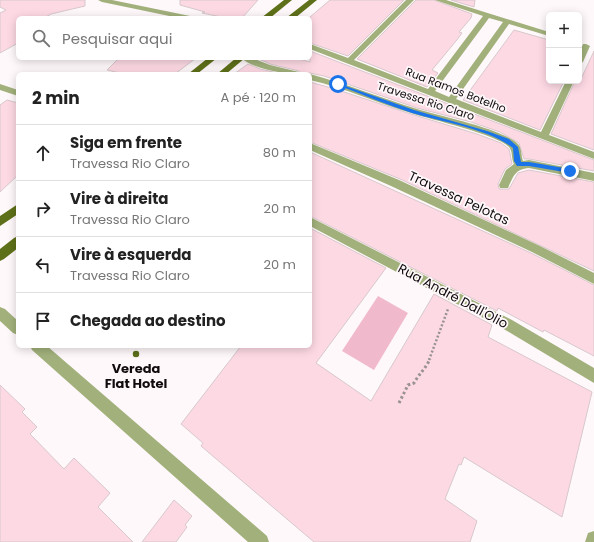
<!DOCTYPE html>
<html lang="pt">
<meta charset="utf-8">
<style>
body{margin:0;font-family:Poppins,sans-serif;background:#f6f6f6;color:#222}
.controls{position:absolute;right:12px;top:12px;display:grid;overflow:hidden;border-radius:6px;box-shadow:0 2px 10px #0003}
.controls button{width:36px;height:36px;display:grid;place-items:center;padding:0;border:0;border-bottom:1px solid #e0e0e0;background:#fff;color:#222;font:20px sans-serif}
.stop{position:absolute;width:12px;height:12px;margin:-9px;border:3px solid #1a73e8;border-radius:50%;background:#fff}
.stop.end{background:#1a73e8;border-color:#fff;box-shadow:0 1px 4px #0008}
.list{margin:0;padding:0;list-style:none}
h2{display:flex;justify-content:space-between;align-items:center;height:52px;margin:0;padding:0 16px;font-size:17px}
h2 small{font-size:13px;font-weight:400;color:#767676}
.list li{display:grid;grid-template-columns:26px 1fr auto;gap:12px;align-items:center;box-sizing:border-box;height:56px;padding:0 16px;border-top:1px solid #e0e0e0}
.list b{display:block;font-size:15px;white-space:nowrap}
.list p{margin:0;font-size:13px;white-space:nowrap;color:#767676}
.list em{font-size:13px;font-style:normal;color:#767676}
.icon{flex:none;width:22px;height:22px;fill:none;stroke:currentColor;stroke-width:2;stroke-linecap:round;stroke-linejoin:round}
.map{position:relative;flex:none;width:594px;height:542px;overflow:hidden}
.search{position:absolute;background:#fff;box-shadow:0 2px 10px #0003;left:16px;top:16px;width:296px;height:44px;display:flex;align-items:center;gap:10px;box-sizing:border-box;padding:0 14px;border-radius:6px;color:#767676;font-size:15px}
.panel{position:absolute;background:#fff;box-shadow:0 2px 10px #0003;left:16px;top:72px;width:296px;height:276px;border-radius:6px}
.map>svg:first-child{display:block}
.green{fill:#f1bacc}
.building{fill:#fdd9e4;stroke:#d7c8cc}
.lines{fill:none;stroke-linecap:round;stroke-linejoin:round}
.path-far1{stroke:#989294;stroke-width:2.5;stroke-dasharray:2 2;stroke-linecap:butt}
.path{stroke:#989294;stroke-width:3;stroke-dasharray:2.5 2.5;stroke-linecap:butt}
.street{fill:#a2b17c;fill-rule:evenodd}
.primary{fill:#5e7019;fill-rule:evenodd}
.route{fill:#1a73e8}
.poi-dot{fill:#5b6d19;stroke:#fff8fa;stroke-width:1.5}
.labels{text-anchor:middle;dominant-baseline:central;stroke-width:3.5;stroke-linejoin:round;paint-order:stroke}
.far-street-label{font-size:11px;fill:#100b0d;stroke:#fff8fa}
.street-label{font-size:13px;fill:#100b0d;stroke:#fff8fa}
.poi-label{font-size:13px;font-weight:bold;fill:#100b0d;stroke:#fff8fa}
</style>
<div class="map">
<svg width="594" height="542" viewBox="0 0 594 542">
<rect width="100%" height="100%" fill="#fff8fa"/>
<path class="green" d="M 378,296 L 408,313 L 374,370 L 342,351 Z"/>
<path class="building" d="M 0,0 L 85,0 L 85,6 L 51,14 L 44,18 L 18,18 L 18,43 L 0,53 L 0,13 L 6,10 L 0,7 Z
M 180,0 L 258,0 L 242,18 L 226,18 L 202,13 L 205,12 L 180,5 Z
M 330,0 L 404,0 L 348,56 L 310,43 L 310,17 Z
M 416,0 L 434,0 L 472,14 L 471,18 L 459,32 L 462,33 L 456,41 L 432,70 L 438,73 L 427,87 L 357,59 Z
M 451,0 L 475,0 L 474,7 Z
M 514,30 L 549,40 L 549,81 L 564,81 L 540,130 L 463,100 Z
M 310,51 L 594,160 L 594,171 L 529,159 L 524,159 L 519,143 L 500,132 L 471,122 L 417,108 L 324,76 L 310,73 L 301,74 L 299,71 L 270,64 L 257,58 L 296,58 L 310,62 Z
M 594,51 L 594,150 L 551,134 L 575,81 L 580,81 Z
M 119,58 L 196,58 L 175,74 L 124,74 L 107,70 Z
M 248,64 L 260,69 L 282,74 L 234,74 Z
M 310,82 L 335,89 L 411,114 L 477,134 L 501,143 L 509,149 L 512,164 L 505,169 L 498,184 L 499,189 L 509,189 L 518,173 L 529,170 L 594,182 L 594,271 L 400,179 L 310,142 Z
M 7,100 L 18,103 L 18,175 L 0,192 L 0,105 Z
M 310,152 L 531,253 L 594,285 L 594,356 L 544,330 L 543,332 L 498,308 L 497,311 L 310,216 Z
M 310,228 L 386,268 L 316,363 L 371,401 L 434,294 L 492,325 L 488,337 L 592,392 L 562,517 L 464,457 L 461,465 L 459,464 L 445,499 L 477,521 L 470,542 L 314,542 L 201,446 L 203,443 L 181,424 L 241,346 L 310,346 Z
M 0,385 L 25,409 L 22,412 L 37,427 L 30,434 L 64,469 L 74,458 L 110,493 L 98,507 L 133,542 L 0,542 Z
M 174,500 L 192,516 L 185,525 L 187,527 L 176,542 L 142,542 Z"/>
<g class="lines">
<path class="path-far1" d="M 429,360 L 448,309"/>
<path class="path" d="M 399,403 L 408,385 L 414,383 C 419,374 426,368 430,359"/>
<path class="street" d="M 98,0 L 112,0 L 190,16 L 194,18 L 179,18 L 102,2 Z
M 406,0 L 414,0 L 354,60 L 428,89 L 483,16 L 435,0 L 446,0 L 549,32 L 549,36 L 509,24 L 456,99 L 541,132 L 566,81 L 574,81 L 549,135 L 594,152 L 594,159 L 310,49 L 310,44 L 348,58 ZM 489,18 L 503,22 L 449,97 L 435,91 Z
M 583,44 L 586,44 L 590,46 L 583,62 L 579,64 L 579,53 Z
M 241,58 L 252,58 L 270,65 L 299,72 L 300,74 C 284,74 253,69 241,58 Z
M 310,74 C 347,84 381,98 417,109 C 440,116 503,129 518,144 C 522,148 521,156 523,161 L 529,160 L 594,173 L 594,181 L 529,168 C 515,169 513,177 508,188 L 500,188 L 499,185 L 506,170 L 514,164 C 511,159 513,151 509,147 C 496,134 432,120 411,113 C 377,103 345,88 310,80 Z
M 0,84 L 18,90 L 18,96 L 0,90 Z
M 310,143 L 399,180 L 540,246 L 594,273 L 594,284 L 532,252 L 391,186 L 310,150 Z
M 310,217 L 512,320 L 594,368 L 594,383 L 502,328 L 310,226 Z
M 0,307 L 5,309 L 18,321 L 18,335 L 13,333 L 0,321 Z
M 30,346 L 47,346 L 267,536 L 269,542 L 248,542 L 32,350 Z
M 594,531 L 594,542 L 585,542 L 588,533 Z"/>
<path class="primary" d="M 284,0 L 292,0 L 270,18 L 261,18 Z
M 309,0 L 317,0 L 295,18 L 286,18 Z
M 208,58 L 217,58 L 197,74 L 188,74 Z
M 236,58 L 245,58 L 226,74 L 217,74 Z
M 18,204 L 18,214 L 0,226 L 0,216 Z
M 18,236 L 18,248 L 4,259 L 0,261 L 0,249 L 14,238 Z"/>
</g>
<path class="route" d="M 337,83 L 414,110 L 487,131 L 509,139 L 518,147 L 521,162 L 529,162 L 570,169 L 572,171 L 570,173 L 529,166 L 517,166 L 514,161 L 513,148 C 489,129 442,122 412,113 C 387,105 362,94 337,85 Z"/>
<circle class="poi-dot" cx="136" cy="354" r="4"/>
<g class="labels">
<g class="far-street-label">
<text transform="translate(456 90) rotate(21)">Rua Ramos Botelho</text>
<text transform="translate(426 101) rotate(18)">Travessa Rio Claro</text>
</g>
<g class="street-label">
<text transform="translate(459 198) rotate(25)">Travessa Pelotas</text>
<text transform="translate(453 296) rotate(28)">Rua André Dall'Olio</text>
</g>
<g class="poi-label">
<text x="136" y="368">Vereda<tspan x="136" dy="15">Flat Hotel</tspan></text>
</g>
</g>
</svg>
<div class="controls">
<button>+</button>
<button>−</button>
</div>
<div class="stop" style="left:338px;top:84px"></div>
<div class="stop end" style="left:570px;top:171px"></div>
<div class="search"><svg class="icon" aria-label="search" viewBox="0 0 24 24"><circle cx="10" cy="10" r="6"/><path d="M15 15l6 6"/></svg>Pesquisar aqui</div>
<section class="panel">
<h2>2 min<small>A pé · 120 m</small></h2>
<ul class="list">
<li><svg class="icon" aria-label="ahead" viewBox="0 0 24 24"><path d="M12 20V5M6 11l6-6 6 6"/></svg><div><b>Siga em frente</b><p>Travessa Rio Claro</p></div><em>80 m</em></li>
<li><svg class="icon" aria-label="right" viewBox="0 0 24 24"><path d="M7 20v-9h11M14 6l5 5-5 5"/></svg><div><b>Vire à direita</b><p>Travessa Rio Claro</p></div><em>20 m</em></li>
<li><svg class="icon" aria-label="left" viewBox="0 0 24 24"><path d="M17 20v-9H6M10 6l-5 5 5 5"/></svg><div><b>Vire à esquerda</b><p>Travessa Rio Claro</p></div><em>20 m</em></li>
<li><svg class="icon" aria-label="arrive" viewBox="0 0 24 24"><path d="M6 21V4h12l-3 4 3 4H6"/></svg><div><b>Chegada ao destino</b></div></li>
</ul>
</section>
</div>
